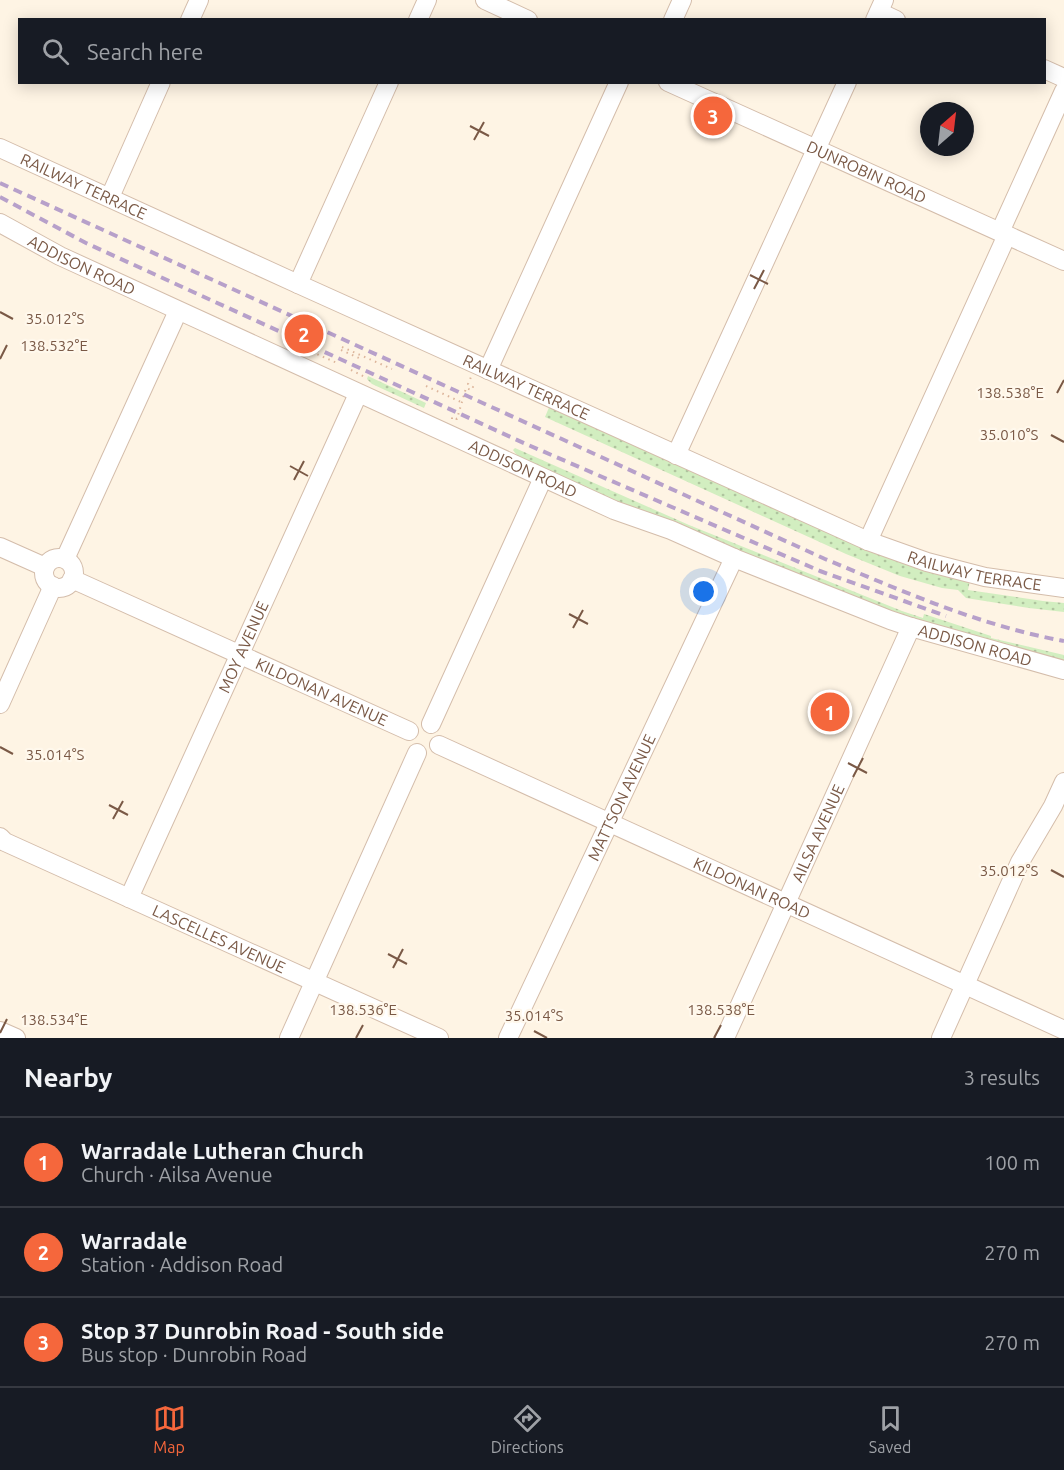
<!DOCTYPE html>
<meta charset="utf-8">
<style>
body{margin:0;font-family:Ubuntu,sans-serif;background:#20242c;color:#f1f3f6}
.compass{position:absolute;left:920px;top:102px;width:54px;height:54px;border-radius:50%;background:#171b24;box-shadow:0 3px 15px #0003;rotate:28deg}
.you{position:absolute;left:704px;top:592px;width:21px;height:21px;margin:-15px;border:4px solid #fff;border-radius:50%;background:#1a73e8;box-shadow:0 0 0 9px #1a73e833}
.badge{display:grid;place-items:center;width:39px;height:39px;border-radius:50%;background:#f5673c;color:#fff;font-size:20px;font-weight:700}
.pin{position:absolute;translate:-50% -50%;border:3px solid #fff;box-shadow:0 2px 6px #0006}
.list{margin:0;padding:0;list-style:none}
h2{display:flex;justify-content:space-between;align-items:center;height:78px;margin:0;padding:0 24px;font-size:26px}
h2 small{font-size:20px;font-weight:400;color:#9ea1a6}
.list li{display:grid;grid-template-columns:39px 1fr auto;gap:18px;align-items:center;box-sizing:border-box;height:90px;padding:0 24px;border-top:2px solid #363941}
.list b{display:block;font-size:22px;white-space:nowrap}
.list p{margin:0;font-size:20px;white-space:nowrap;color:#9ea1a6}
.list em{font-size:20px;font-style:normal;color:#9ea1a6}
.icon{flex:none;width:33px;height:33px;fill:none;stroke:currentColor;stroke-width:2;stroke-linecap:round;stroke-linejoin:round}
.map{position:relative;flex:none;width:1064px;height:1038px;overflow:hidden}
.search{position:absolute;background:#171b24;box-shadow:0 3px 15px #0003;left:18px;right:18px;top:18px;height:66px;display:flex;align-items:center;gap:15px;box-sizing:border-box;padding:0 21px;border-radius:0px;color:#9ea1a6;font-size:22px}
.sheet{height:348px;background:#171b24}
nav{display:flex;justify-content:space-around;align-items:center;box-sizing:border-box;height:84px;border-top:2px solid #363941;background:#171b24;font-size:16px;color:#9ea1a6}
nav a{display:grid;justify-items:center;gap:3px}
nav .on{color:#f5673c}
.map>svg:first-child{display:block}
.grass{fill:url(#grass-dots)}
.lines{fill:none;stroke-linecap:round;stroke-linejoin:round}
.minor-casing{stroke:#d4bdab;stroke-width:20}
.path{stroke:#dcb59b;stroke-width:2;stroke-dasharray:1.5 4.5;stroke-linecap:butt}
.minor{stroke:#fff;stroke-width:18}
.rail{stroke:#b7a0ca;stroke-width:4;stroke-dasharray:9 6;stroke-linecap:butt}
.ticks{fill:none;stroke:#7a5946;stroke-width:2}
.labels{text-anchor:middle;dominant-baseline:central;stroke-width:4.5;stroke-linejoin:round;paint-order:stroke}
.street-label{font-size:16px;fill:#7a5946;stroke:#fff8ec}
.ticks-label{font-size:15px;text-anchor:middle;fill:#7a5946;stroke:#fff8ec;stroke-width:4.5;stroke-linejoin:round;paint-order:stroke}
</style>
<div class="map">
<svg width="1064" height="1038" viewBox="0 0 1064 1038">
<defs>
<pattern id="grass-dots" width="8" height="8" patternUnits="userSpaceOnUse" patternTransform="scale(1.5)"><rect width="8" height="8" fill="#d2eec0"/><path d="M2 2h.1M6 6h.1" fill="none" stroke="#afc49e" stroke-width="1.8" stroke-linecap="round"/></pattern>
</defs>
<rect width="100%" height="100%" fill="#fef4e4"/>
<path class="grass" d="M 368,376 L 426,403 L 424,408 L 372,384 L 367,379 Z
M 550,405 L 970,580 L 968,590 L 1043,601 L 1064,603 L 1064,612 L 1029,608 L 966,598 L 958,590 L 942,588 L 900,576 L 846,554 L 545,417 Z
M 515,448 L 689,525 L 902,611 L 923,618 L 924,614 L 991,636 L 991,638 L 1064,655 L 1064,661 L 882,610 L 812,582 L 675,523 L 614,500 L 519,458 L 513,450 Z"/>
<g class="lines">
<defs>
<g id="minor">
<path d="M 485,0 L 528,20"/>
<path d="M 879,12 L 896,20"/>
<path d="M 190,20 L 199,0"/>
<path d="M 418,20 L 427,0"/>
<path d="M 673,20 L 682,0"/>
<path d="M 875,20 L 884,0"/>
<path d="M 1044,69 L 1064,78"/>
<path id="s1" d="M 668,82 L 1064,261"/>
<path id="s2" d="M 0,148 L 298,284 L 868,541 L 927,562 L 985,577 L 1064,588"/>
<path d="M 110,197 L 161,82"/>
<path id="s3" d="M 0,223 L 60,256 L 614,510 L 671,530 L 734,558 L 890,620 L 911,627 L 1064,670"/>
<path d="M 1000,232 L 1064,91"/>
<path d="M 298,284 L 389,82"/>
<path d="M 488,370 L 619,82"/>
<path d="M 676,455 L 847,82"/>
<path d="M 868,541 L 1007,235"/>
<path d="M 0,547 L 45,567"/>
<circle cx="59" cy="573" r="15"/>
<path d="M 65,559 L 178,311"/>
<path id="s4" d="M 72,579 L 409,731"/>
<path d="M 0,704 L 53,586"/>
<path d="M 431,724 L 543,478"/>
<path id="s5" d="M 439,745 L 1064,1030"/>
<path id="s6" d="M 0,837 L 5,842 L 439,1038"/>
<path id="s7" d="M 129,898 L 358,394"/>
<path d="M 0,1031 L 16,1038"/>
<path d="M 289,1038 L 417,753"/>
<path id="s8" d="M 508,1038 L 734,558"/>
<path id="s9" d="M 725,1038 L 911,627"/>
<path d="M 941,1038 L 1020,862 L 1053,806 L 1064,782"/>
</g>
</defs>
<use href="#minor" class="minor-casing"/>
<path class="path" d="M 342,347 L 392,369
M 292,348 L 294,344 L 337,363
M 341,350 L 359,358 L 359,360
M 351,370 L 365,377 L 365,378
M 426,386 L 461,402
M 452,419 L 452,417 L 457,419 L 466,388 L 471,390 L 473,387 L 468,384 L 471,377"/>
<use href="#minor" class="minor"/>
<path class="rail" d="M 0,183 L 825,559 C 902,591 981,626 1064,641
M 0,197 L 86,243 L 526,444 L 820,571 L 946,616"/>
</g>
<path class="ticks" d="M 470,126 L 489,136M 474,140 L 484,122M 750,275 L 768,284M 754,289 L 764,270M 0,312 L 13,319M 0,359 L 7,345M 1057,393 L 1064,380M 1051,435 L 1064,442M 290,466 L 308,476M 294,480 L 304,461M 569,614 L 588,624M 573,628 L 583,610M 0,747 L 13,754M 848,763 L 867,773M 853,777 L 863,758M 109,805 L 128,815M 113,819 L 123,801M 1051,870 L 1064,877M 388,954 L 407,964M 393,968 L 403,949M 534,1031 L 547,1038M 0,1033 L 7,1019M 356,1038 L 363,1025M 714,1038 L 721,1025"/>
<g class="labels">
<g class="street-label">
<text stroke="none"><textPath href="#s1" startOffset="218">DUNROBIN ROAD</textPath></text>
<text stroke="none"><textPath href="#s2" startOffset="92">RAILWAY TERRACE</textPath></text>
<text stroke="none"><textPath href="#s3" startOffset="92">ADDISON ROAD</textPath></text>
<text stroke="none"><textPath href="#s2" startOffset="578">RAILWAY TERRACE</textPath></text>
<text stroke="none"><textPath href="#s3" startOffset="578">ADDISON ROAD</textPath></text>
<text stroke="none"><textPath href="#s2" startOffset="1064">RAILWAY TERRACE</textPath></text>
<text stroke="none"><textPath href="#s3" startOffset="1064">ADDISON ROAD</textPath></text>
<text stroke="none"><textPath href="#s7" startOffset="276">MOY AVENUE</textPath></text>
<text stroke="none"><textPath href="#s4" startOffset="274">KILDONAN AVENUE</textPath></text>
<text stroke="none"><textPath href="#s8" startOffset="266">MATTSON AVENUE</textPath></text>
<text stroke="none"><textPath href="#s9" startOffset="225">AILSA AVENUE</textPath></text>
<text stroke="none"><textPath href="#s5" startOffset="344">KILDONAN ROAD</textPath></text>
<text stroke="none"><textPath href="#s6" startOffset="242">LASCELLES AVENUE</textPath></text>
</g>
</g>
<g class="ticks-label">
<text x="55" y="324">35.012°S</text>
<text x="54" y="351">138.532°E</text>
<text x="1010" y="398">138.538°E</text>
<text x="1009" y="440">35.010°S</text>
<text x="55" y="760">35.014°S</text>
<text x="1009" y="876">35.012°S</text>
<text x="363" y="1015">138.536°E</text>
<text x="721" y="1015">138.538°E</text>
<text x="534" y="1021">35.014°S</text>
<text x="54" y="1025">138.534°E</text>
</g>
</svg>
<svg class="compass" viewBox="-18 -18 36 36"><path d="M0-13l5 13h-10z" fill="#e53935"/><path d="M0 13l5-13h-10z" fill="#9ea1a6"/></svg>
<div class="you"></div>
<div class="pin badge" style="left:830px;top:712px">1</div>
<div class="pin badge" style="left:304px;top:334px">2</div>
<div class="pin badge" style="left:713px;top:116px">3</div>
<div class="search"><svg class="icon" aria-label="search" viewBox="0 0 24 24"><circle cx="10" cy="10" r="6"/><path d="M15 15l6 6"/></svg>Search here</div>
</div>
<section class="sheet">
<h2>Nearby<small>3 results</small></h2>
<ul class="list">
<li><span class="badge">1</span><div><b>Warradale Lutheran Church</b><p>Church · Ailsa Avenue</p></div><em>100 m</em></li>
<li><span class="badge">2</span><div><b>Warradale</b><p>Station · Addison Road</p></div><em>270 m</em></li>
<li><span class="badge">3</span><div><b>Stop 37 Dunrobin Road - South side</b><p>Bus stop · Dunrobin Road</p></div><em>270 m</em></li>
</ul>
</section>
<nav>
<a class="on"><svg class="icon" aria-label="map" viewBox="0 0 24 24"><path d="M3 6l6-2 6 2 6-2v14l-6 2-6-2-6 2zM9 4v14M15 6v14"/></svg>Map</a>
<a><svg class="icon" aria-label="directions" viewBox="0 0 24 24"><path d="M12 3l9 9-9 9-9-9zM9 14v-3h6M13 9l2 2-2 2"/></svg>Directions</a>
<a><svg class="icon" aria-label="saved" viewBox="0 0 24 24"><path d="M7 4h10v16l-5-4-5 4z"/></svg>Saved</a>
</nav>
